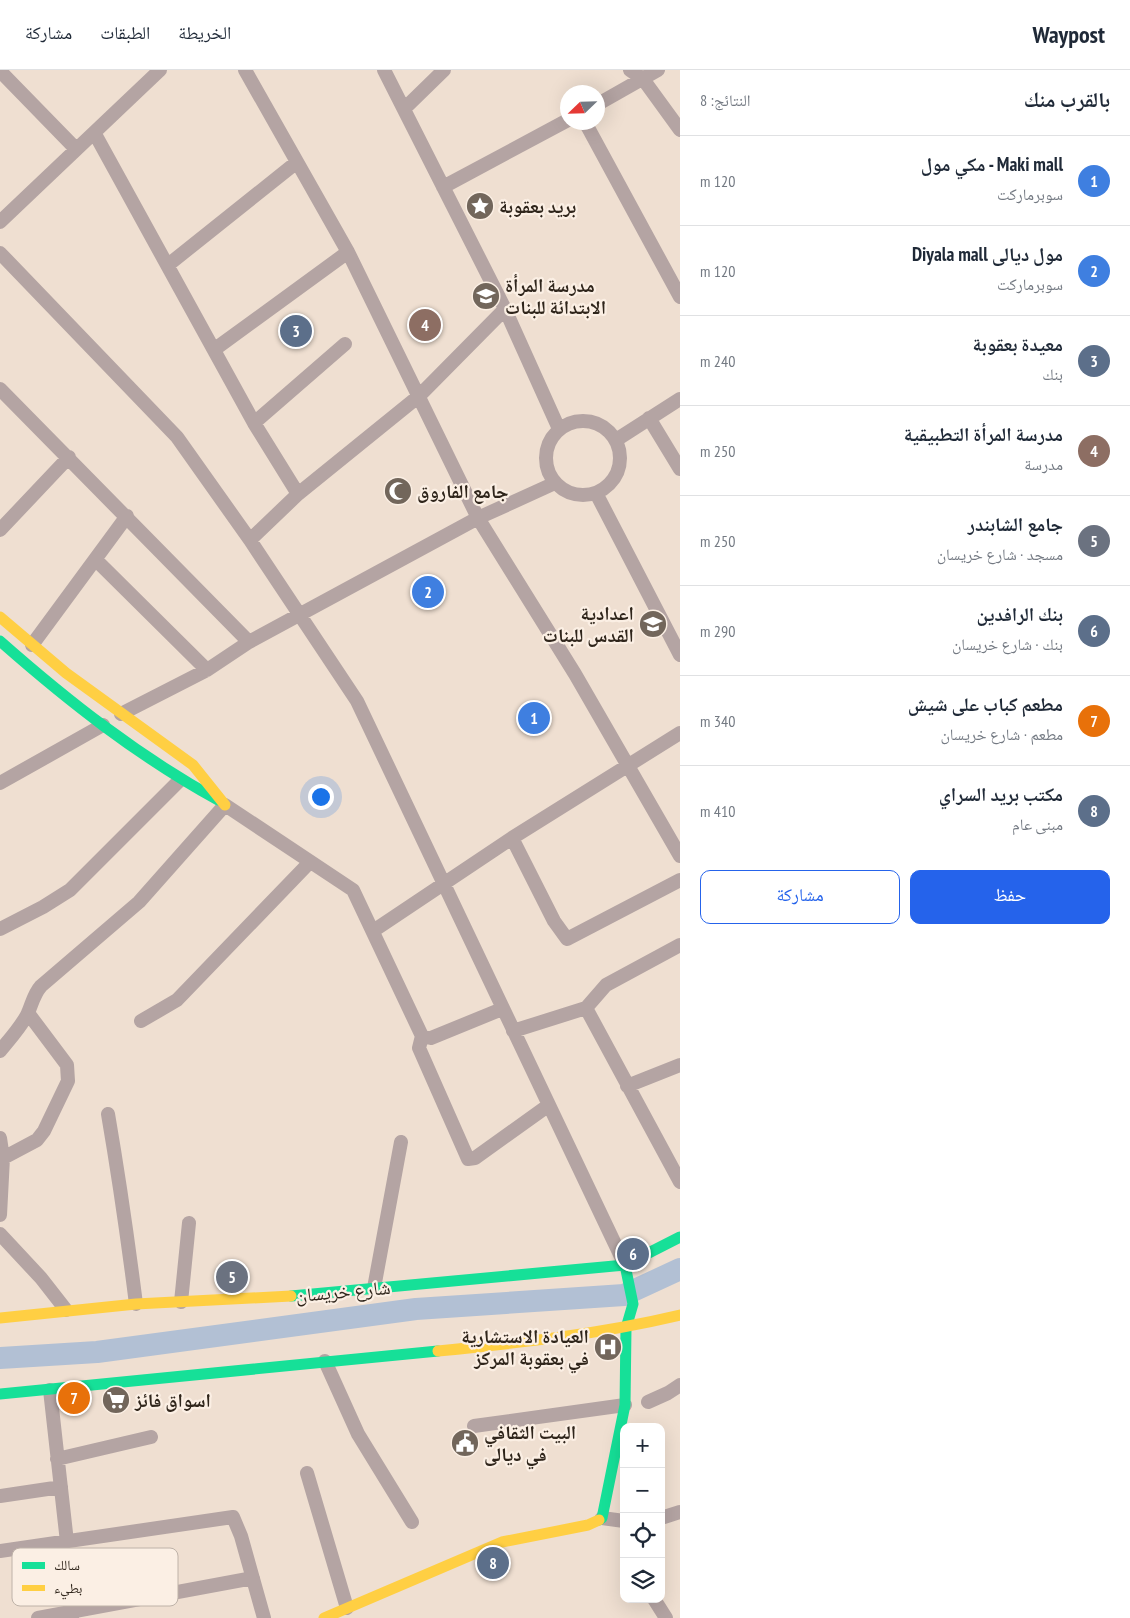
<!DOCTYPE html>
<html lang="ar">
<meta charset="utf-8">
<style>
body{margin:0;font-family:"PT Sans Narrow","Noto Naskh Arabic",sans-serif;background:#f6f6f7;color:#1f2937;direction:rtl}
.controls{position:absolute;right:15px;bottom:15px;display:grid;overflow:hidden;border-radius:10px;box-shadow:0 5px 20px #0002}
.controls button{width:45px;height:45px;display:grid;place-items:center;padding:0;border:0;border-bottom:1px solid #e0e1e3;background:#fff;color:#1f2937;font:25px sans-serif}
.compass{position:absolute;left:560px;top:15px;width:45px;height:45px;border-radius:50%;background:#fff;box-shadow:0 5px 20px #0002;rotate:247deg}
.you{position:absolute;left:320px;top:726px;width:18px;height:18px;margin:-12px;border:4px solid #fff;border-radius:50%;background:#1a73e8;box-shadow:0 0 0 8px #1a73e833}
.badge{display:grid;place-items:center;width:32px;height:32px;border-radius:50%;background:#2563eb;color:#fff;font-size:16px;font-weight:700}
.pin{position:absolute;translate:-50% -50%;border:2px solid #fff;box-shadow:0 1px 5px #0006}
.list{margin:0;padding:0;list-style:none}
h2{display:flex;justify-content:space-between;align-items:center;height:65px;margin:0;padding:0 20px;font-size:21px}
h2 small{font-size:16px;font-weight:400;color:#747a83}
.list li{display:grid;grid-template-columns:32px 1fr auto;gap:15px;align-items:center;box-sizing:border-box;height:90px;padding:0 20px;border-top:1px solid #e0e1e3}
.list b{display:block;font-size:19px;white-space:nowrap}
.list p{margin:0;font-size:16px;white-space:nowrap;color:#747a83}
.list em{font-size:16px;font-style:normal;color:#747a83}
.actions{display:flex;gap:10px;padding:15px 20px}
.actions a{flex:1;padding:11px 0;border:1px solid #2563eb;border-radius:10px;text-align:center;font-size:18px;color:#2563eb}
.actions .main{background:#2563eb;color:#fff}
.icon{flex:none;width:28px;height:28px;fill:none;stroke:currentColor;stroke-width:2;stroke-linecap:round;stroke-linejoin:round}
.map{position:relative;flex:none;width:680px;height:1548px;overflow:hidden;direction:ltr}
header{display:flex;align-items:center;gap:30px;box-sizing:border-box;height:70px;padding:0 25px;background:#fff;border-bottom:1px solid #e0e1e3}
header strong{font-size:24px}
nav{display:flex;gap:28px;margin-inline-start:auto;font-size:18px}
main{display:flex}
aside{flex:1;background:#fff}
.map>svg:first-child{display:block}
.lines{fill:none;stroke-linecap:round;stroke-linejoin:round}
.river{stroke:#b2c0d4;stroke-width:22}
.street{stroke:#b4a4a3;stroke-width:14}
.fast{stroke:#16e098;stroke-width:11}
.slow{stroke:#ffcf43;stroke-width:11}
.labels{text-anchor:middle;dominant-baseline:central;stroke-width:4.5;stroke-linejoin:round;paint-order:stroke}
.poi-label{font-size:19px;font-weight:bold;fill:#2f251b;stroke:#fbefe4;text-anchor:start}
.street-label{font-size:19px;fill:#2f251b;stroke:#fbefe4}
.key{fill:#fbefe4;stroke:#beb2a8;stroke-width:1}
.key-label{font-size:14px;fill:#2f251b}
</style>
<header>
<strong>Waypost</strong>
<nav><a>الخريطة</a><a>الطبقات</a><a>مشاركة</a></nav>
</header>
<main>
<aside>
<h2>بالقرب منك<small>النتائج: 8</small></h2>
<ul class="list">
<li><span class="badge" style="background:#3f7fe0">1</span><div><b>Maki mall - مكي مول</b><p>سوبرماركت</p></div><em>120 m</em></li>
<li><span class="badge" style="background:#3f7fe0">2</span><div><b>مول ديالى Diyala mall</b><p>سوبرماركت</p></div><em>120 m</em></li>
<li><span class="badge" style="background:#5c6f8a">3</span><div><b>معيدة بعقوبة</b><p>بنك</p></div><em>240 m</em></li>
<li><span class="badge" style="background:#8d6e63">4</span><div><b>مدرسة المرأة التطبيقية</b><p>مدرسة</p></div><em>250 m</em></li>
<li><span class="badge" style="background:#6b7280">5</span><div><b>جامع الشابندر</b><p>مسجد · شارع خريسان</p></div><em>250 m</em></li>
<li><span class="badge" style="background:#5c6f8a">6</span><div><b>بنك الرافدين</b><p>بنك · شارع خريسان</p></div><em>290 m</em></li>
<li><span class="badge" style="background:#e8710a">7</span><div><b>مطعم كباب على شيش</b><p>مطعم · شارع خريسان</p></div><em>340 m</em></li>
<li><span class="badge" style="background:#5c6f8a">8</span><div><b>مكتب بريد السراي</b><p>مبنى عام</p></div><em>410 m</em></li>
</ul>
<div class="actions"><a class="main">حفظ</a><a>مشاركة</a></div>
</aside>
<div class="map">
<svg width="680" height="1548" viewBox="0 0 680 1548">
<rect width="100%" height="100%" fill="#efdfd1"/>
<g class="lines">
<path class="river" d="M 0,1288 L 97,1282 L 416,1239 L 624,1225 L 680,1199"/>
<path class="street" d="M 245,0 L 348,182 L 478,448 L 575,604 L 680,786
M 384,0 L 505,239 L 559,359
M 630,0 L 643,9 L 680,60
M 0,1 L 76,79
M 598,34 L 658,0
M 404,39 L 444,0
M 585,52 L 680,227
M 95,64 L 254,353 L 298,424
M 443,117 L 568,50
M 0,152 L 160,0
M 0,183 L 177,367 L 250,470 L 357,631 L 625,1195
M 168,195 L 297,92
M 215,279 L 348,182
M 0,319 L 249,572
M 649,348 L 680,399
M546 388a37 37 0 1 1 74 0a37 37 0 1 1-74 0Z
M 254,353 L 345,274
M 616,370 L 680,329
M 596,423 L 680,585
M 0,460 L 69,387
M 250,470 L 298,424 L 419,326 L 505,239
M 96,490 L 207,600
M 32,575 L 127,446
M 121,644 L 207,600 L 249,572 L 478,448 L 555,413
M 0,713 L 103,655
M 512,768 L 554,851 L 567,869 L 680,810
M 0,859 L 43,837 L 70,820 L 179,711
M 373,861 L 512,768 L 680,663
M 586,938 L 680,1112
M 141,951 L 177,930 L 310,792
M 513,961 L 586,938 L 606,915 L 680,875
M 422,966 L 431,968 L 502,939
M 0,981 C 10,969 20,958 27,945 C 32,935 33,925 41,916 L 139,832 L 225,735 L 353,820 L 422,966 L 419,978 L 468,1089 L 475,1088 L 549,1035
M 627,1016 L 680,995
M 108,1044 C 119,1108 128,1171 136,1234
M 0,1068 L 3,1088 L 0,1145
M 3,1088 L 37,1070 L 44,1061 L 68,1011 L 67,995 L 28,943
M 0,1164 L 41,1208 L 66,1240
M 374,1218 L 401,1072
M 181,1232 L 189,1153
M 325,1291 L 358,1364 L 412,1452
M 50,1320 L 67,1472 L 72,1548
M 648,1332 L 668,1323 L 680,1315
M 474,1356 L 625,1335
M 57,1389 L 151,1367
M 307,1403 L 347,1538
M 0,1426 L 61,1417
M 602,1448 L 624,1451
M 661,1448 L 680,1442
M 0,1481 L 233,1447 L 241,1466 L 264,1548
M 654,1529 L 666,1548
M 38,1548 L 253,1508"/>
<path class="fast" d="M 0,571 C 68,631 138,686 218,730
M 291,1226 L 625,1195 L 680,1167
M 0,1324 L 438,1281
M 599,1450 L 602,1448 L 625,1335 L 626,1258 L 633,1234 L 625,1195"/>
<path class="slow" d="M 0,547 L 66,603 L 193,695 L 225,735
M 0,1248 L 136,1234 L 291,1226
M 438,1281 C 519,1273 600,1264 680,1245
M 324,1548 L 502,1472 L 588,1455 L 599,1450"/>
</g>
<defs>
<symbol id="sight-disc" viewBox="-11 -11 22 22"><circle r="9.5" fill="#72665b" stroke="#fbefe4"/><path d="M0-6L1.8-2.2L6-1.7L2.9 1.2L3.7 5.4L0 3.3L-3.7 5.4L-2.9 1.2L-6-1.7L-1.8-2.2Z" fill="#fff"/></symbol>
<symbol id="school-disc" viewBox="-11 -11 22 22"><circle r="9.5" fill="#72665b" stroke="#fbefe4"/><path d="M0-5L7-2L0 1L-7-2ZM-4 1L0 2.5L4 1V4Q0 6-4 4Z" fill="#fff"/></symbol>
<symbol id="mosque-disc" viewBox="-11 -11 22 22"><circle r="9.5" fill="#72665b" stroke="#fbefe4"/><path d="M3.5-4.9A6 6 0 1 0 3.5 4.9A5 5 0 1 1 3.5-4.9Z" fill="#fff"/></symbol>
<symbol id="hospital-disc" viewBox="-11 -11 22 22"><circle r="9.5" fill="#72665b" stroke="#fbefe4"/><path d="M-5-5h3v3.5h4V-5h3V5h-3V1.5h-4V5h-3Z" fill="#fff"/></symbol>
<symbol id="supermarket-disc" viewBox="-11 -11 22 22"><circle r="9.5" fill="#72665b" stroke="#fbefe4"/><path d="M-6-5.5h2.5l.6 2H6L4.5 2H-2.5L-4.4-4H-6ZM-1.5 3.2a1.3 1.3 0 1 0 .1 0ZM3 3.2a1.3 1.3 0 1 0 .1 0Z" fill="#fff"/></symbol>
<symbol id="civic-disc" viewBox="-11 -11 22 22"><circle r="9.5" fill="#72665b" stroke="#fbefe4"/><path d="M-.6-6.5H3V-4.5H.6V-3L4-1V1h2V6H-6V1h2V-1L-.6-3ZM-1.2 2.5V6h2.4V2.5Z" fill="#fff"/></symbol>
</defs>
<g fill-rule="evenodd">
<use href="#sight-disc" x="464" y="120" width="32" height="32"/>
<use href="#school-disc" x="470" y="210" width="32" height="32"/>
<use href="#mosque-disc" x="382" y="405" width="32" height="32"/>
<use href="#school-disc" x="637" y="538" width="32" height="32"/>
<use href="#hospital-disc" x="592" y="1261" width="32" height="32"/>
<use href="#supermarket-disc" x="100" y="1314" width="32" height="32"/>
<use href="#civic-disc" x="449" y="1357" width="32" height="32"/>
</g>
<g class="labels">
<g class="poi-label">
<text x="499" y="136">بريد بعقوبة</text>
<text x="505" y="215">مدرسة المرأة<tspan x="505" dy="22">الابتدائة للبنات</tspan></text>
<text x="417" y="421">جامع الفاروق</text>
<text x="634" y="543" text-anchor="end">اعدادية<tspan x="634" dy="22">القدس للبنات</tspan></text>
<text x="589" y="1266" text-anchor="end">العيادة الاستشارية<tspan x="589" dy="22">في بعقوبة المركز</tspan></text>
<text x="135" y="1330">اسواق فائز</text>
<text x="484" y="1362">البيت الثقافي<tspan x="484" dy="22">في ديالى</tspan></text>
</g>
<g class="street-label">
<text transform="translate(343 1221) rotate(-5)">شارع خريسان</text>
</g>
</g>
<rect x="12" y="1478" width="166" height="58" rx="8" class="key"/>
<rect x="22" y="1492" width="23" height="7" fill="#16e098"/>
<rect x="22" y="1515" width="23" height="6" fill="#ffcf43"/>
<g class="key-label">
<text x="54" y="1500">سالك</text>
<text x="54" y="1523">بطيء</text>
</g>
</svg>
<div class="controls">
<button>+</button>
<button>−</button>
<button><svg class="icon" aria-label="locate" viewBox="0 0 24 24"><circle cx="12" cy="12" r="6"/><path d="M12 2v4M12 18v4M2 12h4M18 12h4"/></svg></button>
<button><svg class="icon" aria-label="layers" viewBox="0 0 24 24"><path d="M12 4l9 5-9 5-9-5zM3 14l9 5 9-5"/></svg></button>
</div>
<svg class="compass" viewBox="-18 -18 36 36"><path d="M0-13l5 13h-10z" fill="#e53935"/><path d="M0 13l5-13h-10z" fill="#747a83"/></svg>
<div class="you"></div>
<div class="pin badge" style="left:534px;top:648px;background:#3f7fe0">1</div>
<div class="pin badge" style="left:428px;top:522px;background:#3f7fe0">2</div>
<div class="pin badge" style="left:296px;top:261px;background:#5c6f8a">3</div>
<div class="pin badge" style="left:425px;top:255px;background:#8d6e63">4</div>
<div class="pin badge" style="left:232px;top:1207px;background:#6b7280">5</div>
<div class="pin badge" style="left:633px;top:1184px;background:#5c6f8a">6</div>
<div class="pin badge" style="left:74px;top:1328px;background:#e8710a">7</div>
<div class="pin badge" style="left:493px;top:1493px;background:#5c6f8a">8</div>
</div>
</main>
